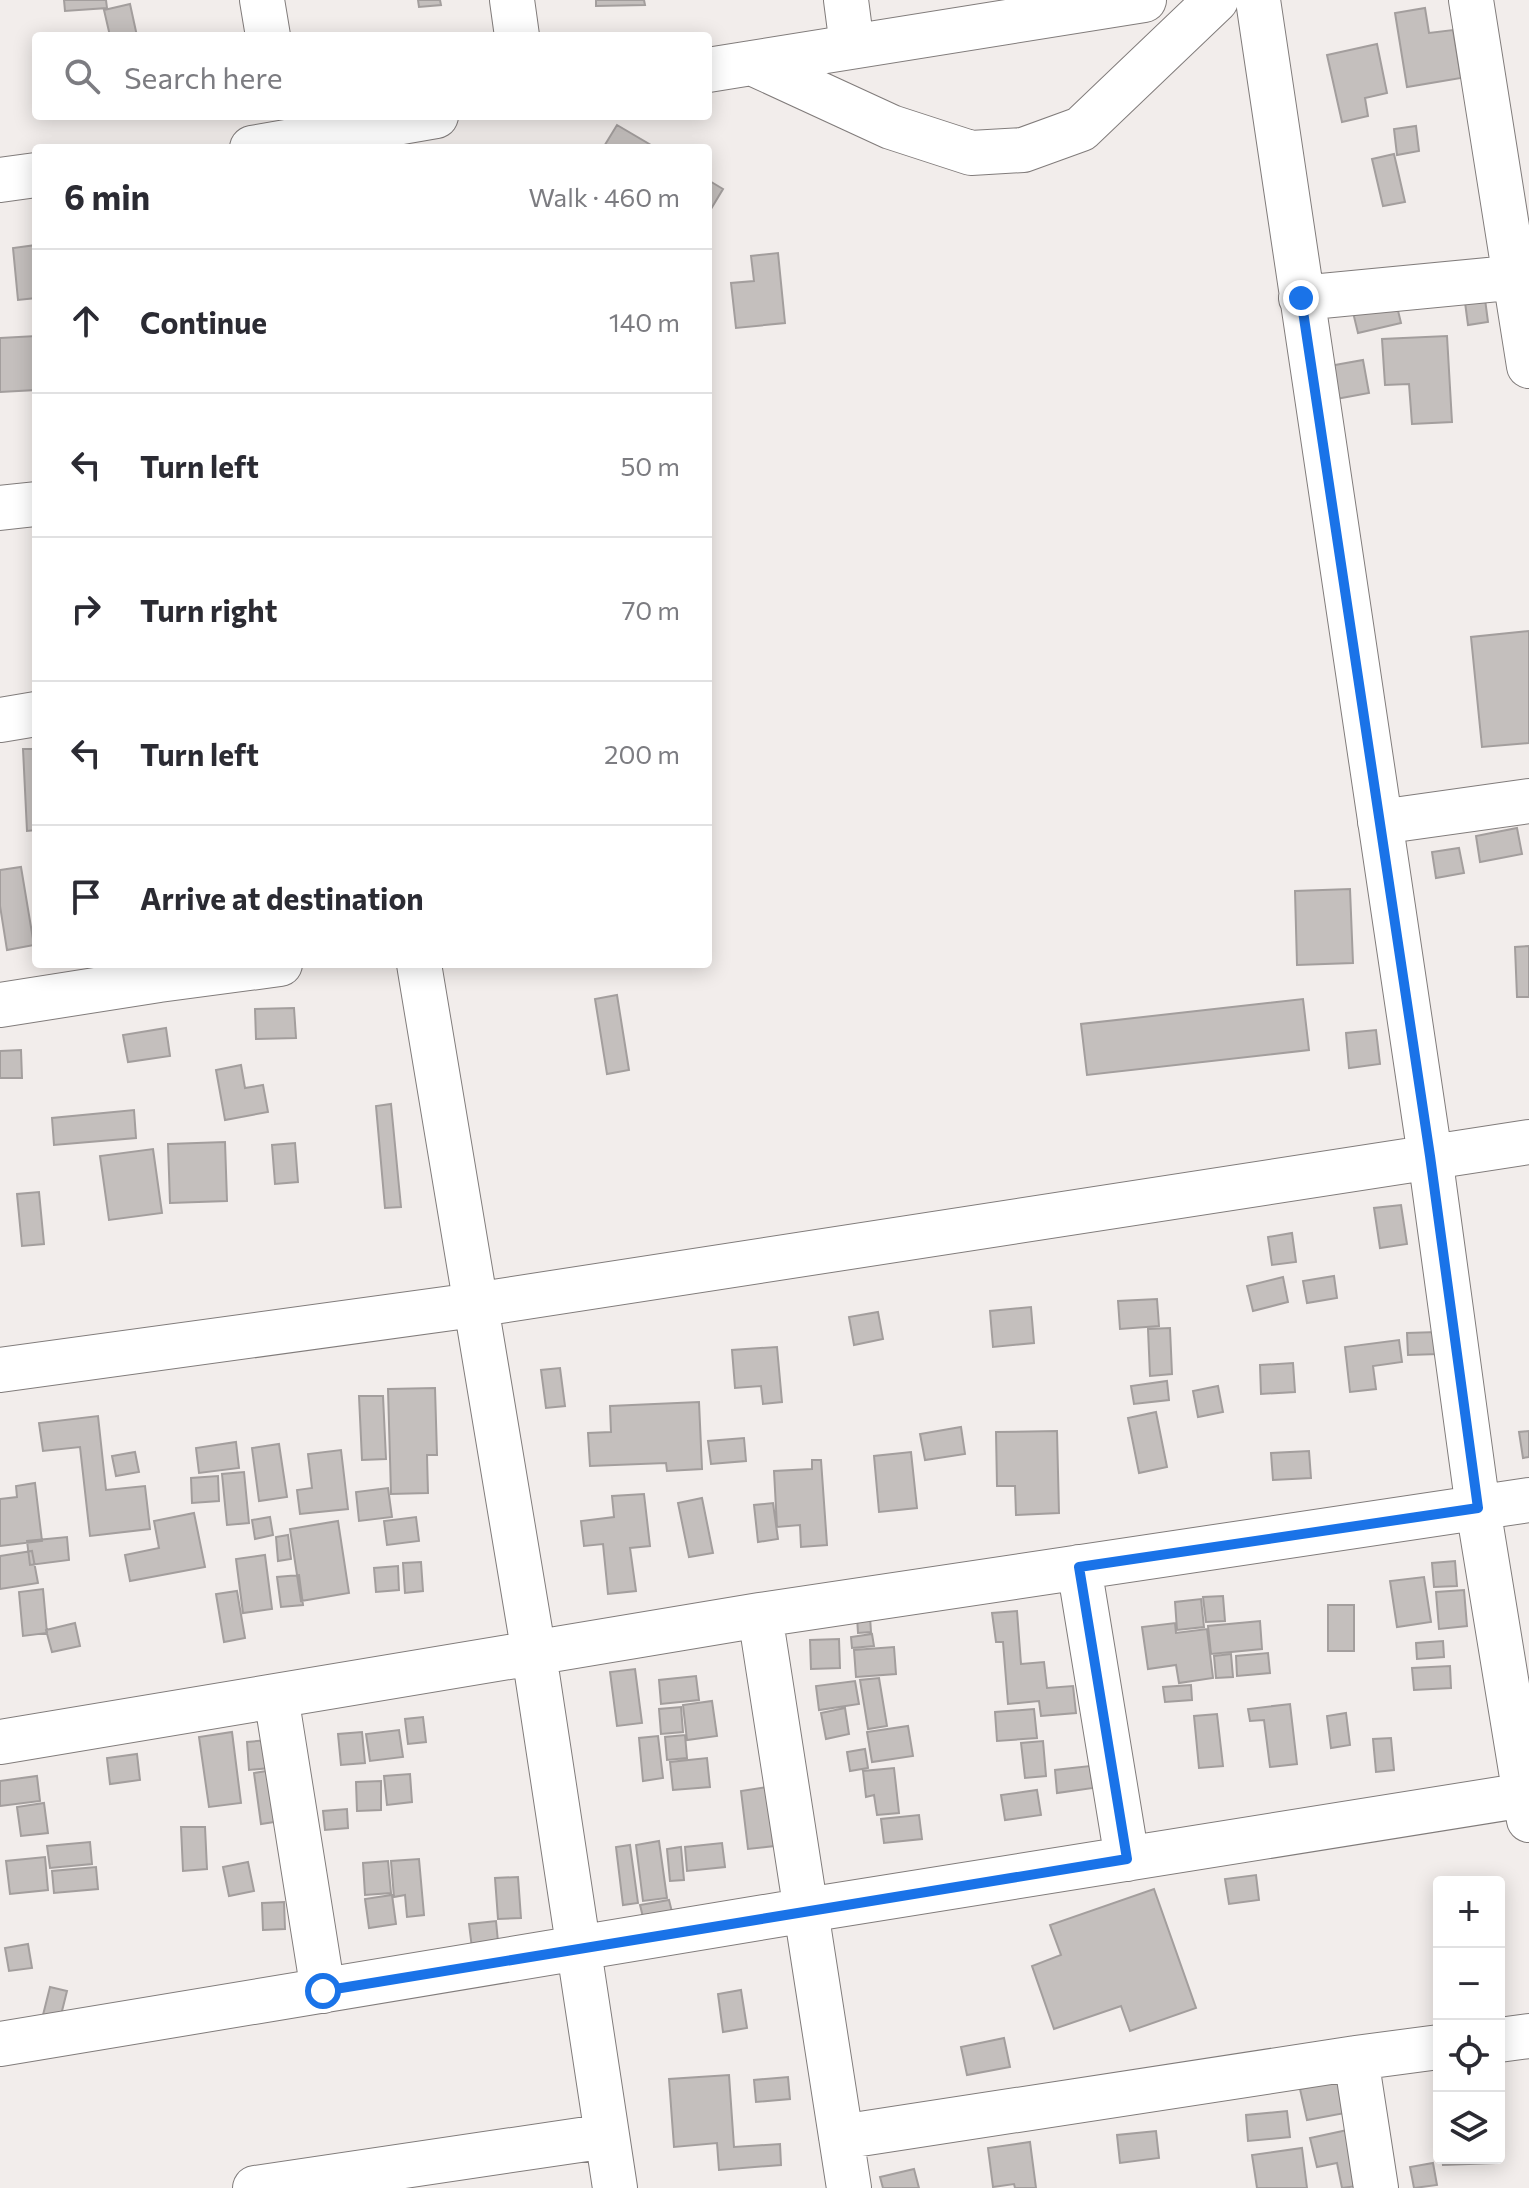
<!DOCTYPE html>
<meta charset="utf-8">
<style>
body{margin:0;font-family:Commissioner,sans-serif;background:#f2f2f3;color:#2b2b33}
.controls{position:absolute;right:24px;bottom:24px;display:grid;overflow:hidden;border-radius:8px;box-shadow:0 4px 20px #0003}
.controls button{width:72px;height:72px;display:grid;place-items:center;padding:0;border:0;border-bottom:2px solid #e1e1e2;background:#fff;color:#2b2b33;font:40px sans-serif}
.stop{position:absolute;width:24px;height:24px;margin:-18px;border:6px solid #1a73e8;border-radius:50%;background:#fff}
.stop.end{background:#1a73e8;border-color:#fff;box-shadow:0 2px 8px #0008}
.list{margin:0;padding:0;list-style:none}
h2{display:flex;justify-content:space-between;align-items:center;height:104px;margin:0;padding:0 32px;font-size:34px}
h2 small{font-size:26px;font-weight:400;color:#7c7c81}
.list li{display:grid;grid-template-columns:52px 1fr auto;gap:24px;align-items:center;box-sizing:border-box;height:144px;padding:0 32px;border-top:2px solid #e1e1e2}
.list b{display:block;font-size:30px;white-space:nowrap}
.list em{font-size:26px;font-style:normal;color:#7c7c81}
.icon{flex:none;width:44px;height:44px;fill:none;stroke:currentColor;stroke-width:2;stroke-linecap:round;stroke-linejoin:round}
.map{position:relative;flex:none;width:1529px;height:2188px;overflow:hidden}
.search{position:absolute;background:#fff;box-shadow:0 4px 20px #0003;left:32px;top:32px;width:680px;height:88px;display:flex;align-items:center;gap:20px;box-sizing:border-box;padding:0 28px;border-radius:8px;color:#7c7c81;font-size:30px}
.panel{position:absolute;background:#fff;box-shadow:0 4px 20px #0003;left:32px;top:144px;width:680px;height:824px;border-radius:8px}
.map>svg:first-child{display:block}
.building{fill:#c4bfbd;stroke:#a39e9d;stroke-width:2}
.lines{fill:none;stroke-linecap:round;stroke-linejoin:round}
.minor-casing{stroke:#817c7b;stroke-width:46}
.minor{stroke:#fff;stroke-width:44}
.route{stroke:#1a73e8;stroke-width:10}
</style>
<div class="map">
<svg width="1529" height="2188" viewBox="0 0 1529 2188">
<rect width="100%" height="100%" fill="#f2edeb"/>
<path class="building" d="M 64,0 L 106,0 L 107,8 L 65,11 Z
M 418,0 L 440,0 L 441,5 L 419,7 Z
M 596,0 L 644,0 L 645,5 L 596,6 Z
M 130,4 L 137,36 L 110,36 L 104,10 Z
M 1425,8 L 1429,33 L 1453,30 L 1461,78 L 1407,87 L 1395,13 Z
M 1377,44 L 1387,93 L 1365,98 L 1368,116 L 1342,122 L 1327,55 Z
M 617,125 L 656,148 L 603,148 Z
M 1416,126 L 1419,151 L 1397,155 L 1394,129 Z
M 1394,154 L 1405,202 L 1383,206 L 1372,159 Z
M 708,180 L 723,189 L 708,214 Z
M 36,245 L 36,298 L 18,300 L 13,248 Z
M 778,253 L 785,323 L 736,328 L 731,283 L 754,281 L 751,256 Z
M 1483,284 L 1488,322 L 1468,325 L 1463,287 Z
M 1394,294 L 1401,323 L 1358,333 L 1351,304 Z
M 36,336 L 36,390 L 0,392 L 0,338 Z
M 1447,336 L 1452,422 L 1412,424 L 1409,384 L 1385,385 L 1382,339 Z
M 1363,360 L 1369,393 L 1325,401 L 1318,368 Z
M 1529,631 L 1529,743 L 1482,747 L 1471,637 Z
M 23,749 L 36,749 L 36,830 L 27,831 Z
M 1517,828 L 1522,854 L 1480,862 L 1476,836 Z
M 1459,848 L 1464,873 L 1436,878 L 1432,852 Z
M 21,867 L 34,945 L 7,950 L 0,906 L 0,870 Z
M 1350,889 L 1353,963 L 1297,965 L 1295,891 Z
M 1529,946 L 1529,997 L 1517,997 L 1515,947 Z
M 617,995 L 629,1070 L 607,1074 L 595,999 Z
M 1303,999 L 1309,1050 L 1087,1075 L 1081,1024 Z
M 294,1008 L 296,1038 L 256,1039 L 255,1009 Z
M 166,1028 L 170,1056 L 128,1062 L 123,1035 Z
M 1376,1030 L 1380,1064 L 1349,1068 L 1346,1033 Z
M 21,1050 L 22,1078 L 0,1078 L 0,1051 Z
M 241,1065 L 245,1088 L 263,1085 L 268,1112 L 225,1120 L 216,1070 Z
M 391,1104 L 401,1207 L 385,1208 L 376,1106 Z
M 134,1110 L 136,1138 L 54,1145 L 52,1118 Z
M 225,1142 L 227,1201 L 170,1203 L 168,1144 Z
M 295,1143 L 298,1182 L 275,1184 L 272,1145 Z
M 153,1149 L 162,1213 L 109,1220 L 100,1156 Z
M 39,1192 L 44,1244 L 22,1246 L 17,1194 Z
M 1401,1205 L 1407,1244 L 1380,1248 L 1374,1208 Z
M 1292,1233 L 1296,1262 L 1272,1265 L 1268,1237 Z
M 1334,1276 L 1337,1298 L 1307,1303 L 1303,1281 Z
M 1283,1277 L 1288,1302 L 1253,1311 L 1247,1286 Z
M 1157,1299 L 1159,1326 L 1120,1329 L 1118,1301 Z
M 1031,1307 L 1034,1343 L 993,1347 L 990,1311 Z
M 878,1312 L 883,1339 L 854,1345 L 849,1317 Z
M 1170,1328 L 1172,1374 L 1150,1376 L 1148,1329 Z
M 1437,1332 L 1438,1354 L 1408,1355 L 1407,1333 Z
M 1399,1340 L 1402,1362 L 1373,1366 L 1376,1389 L 1350,1392 L 1345,1347 Z
M 777,1347 L 782,1402 L 763,1404 L 761,1386 L 735,1388 L 732,1350 Z
M 1293,1363 L 1295,1392 L 1261,1394 L 1260,1365 Z
M 560,1368 L 565,1406 L 546,1408 L 541,1370 Z
M 1167,1381 L 1169,1400 L 1134,1404 L 1131,1386 Z
M 1218,1386 L 1223,1412 L 1198,1417 L 1193,1391 Z
M 435,1388 L 437,1455 L 427,1455 L 428,1493 L 391,1494 L 388,1389 Z
M 359,1396 L 383,1396 L 386,1459 L 362,1460 Z
M 699,1402 L 702,1469 L 667,1471 L 666,1463 L 590,1466 L 588,1433 L 611,1432 L 610,1406 Z
M 1156,1412 L 1167,1467 L 1139,1473 L 1128,1418 Z
M 98,1416 L 106,1490 L 145,1486 L 150,1529 L 90,1536 L 80,1447 L 43,1451 L 39,1423 Z
M 961,1427 L 965,1454 L 925,1460 L 920,1434 Z
M 1057,1431 L 1059,1513 L 1016,1515 L 1015,1486 L 997,1486 L 996,1432 Z
M 1529,1431 L 1529,1457 L 1523,1458 L 1519,1432 Z
M 744,1438 L 746,1461 L 711,1464 L 708,1441 Z
M 236,1442 L 239,1468 L 199,1473 L 196,1448 Z
M 279,1444 L 287,1497 L 259,1501 L 252,1448 Z
M 341,1450 L 348,1509 L 300,1514 L 297,1490 L 312,1488 L 308,1454 Z
M 1309,1451 L 1311,1478 L 1273,1480 L 1271,1453 Z
M 135,1452 L 139,1472 L 116,1476 L 112,1456 Z
M 911,1452 L 917,1508 L 879,1512 L 874,1456 Z
M 812,1460 L 821,1460 L 827,1545 L 801,1547 L 800,1525 L 777,1527 L 774,1471 L 812,1469 Z
M 244,1472 L 249,1523 L 227,1525 L 222,1474 Z
M 218,1476 L 219,1501 L 192,1503 L 191,1478 Z
M 35,1483 L 42,1541 L 0,1546 L 0,1499 L 17,1497 L 16,1486 Z
M 388,1488 L 392,1517 L 359,1521 L 356,1492 Z
M 644,1494 L 650,1546 L 630,1548 L 636,1591 L 608,1594 L 603,1544 L 584,1546 L 581,1521 L 614,1517 L 612,1496 Z
M 702,1498 L 713,1553 L 689,1557 L 678,1503 Z
M 773,1503 L 778,1539 L 758,1542 L 754,1505 Z
M 194,1513 L 205,1567 L 130,1581 L 125,1555 L 159,1548 L 154,1521 Z
M 270,1517 L 273,1535 L 255,1539 L 252,1520 Z
M 416,1517 L 419,1541 L 387,1545 L 384,1521 Z
M 338,1521 L 349,1593 L 301,1601 L 290,1529 Z
M 288,1535 L 291,1559 L 278,1561 L 276,1537 Z
M 67,1537 L 69,1560 L 30,1565 L 27,1541 Z
M 32,1551 L 38,1583 L 0,1589 L 0,1556 Z
M 265,1555 L 272,1609 L 243,1613 L 236,1559 Z
M 1455,1561 L 1457,1586 L 1434,1587 L 1432,1563 Z
M 421,1562 L 423,1591 L 405,1593 L 403,1563 Z
M 398,1566 L 399,1590 L 376,1592 L 374,1568 Z
M 299,1575 L 303,1605 L 281,1607 L 277,1577 Z
M 1424,1577 L 1431,1622 L 1397,1627 L 1390,1581 Z
M 43,1589 L 47,1633 L 23,1636 L 19,1592 Z
M 1464,1590 L 1467,1626 L 1439,1629 L 1436,1592 Z
M 237,1591 L 245,1638 L 224,1642 L 216,1594 Z
M 1223,1596 L 1225,1621 L 1206,1622 L 1203,1597 Z
M 1201,1599 L 1204,1627 L 1177,1630 L 1175,1602 Z
M 1328,1605 L 1354,1605 L 1354,1651 L 1328,1651 Z
M 1017,1611 L 1021,1664 L 1044,1662 L 1047,1688 L 1073,1686 L 1076,1713 L 1041,1716 L 1039,1701 L 1008,1704 L 1003,1642 L 996,1642 L 992,1613 Z
M 857,1617 L 870,1617 L 871,1632 L 858,1633 Z
M 1260,1621 L 1262,1649 L 1211,1654 L 1208,1626 Z
M 75,1623 L 80,1646 L 52,1652 L 46,1630 Z
M 1175,1623 L 1176,1633 L 1207,1629 L 1213,1678 L 1179,1683 L 1176,1665 L 1148,1669 L 1142,1627 Z
M 872,1634 L 874,1646 L 852,1648 L 851,1637 Z
M 839,1639 L 840,1668 L 811,1669 L 810,1640 Z
M 1443,1641 L 1444,1657 L 1417,1659 L 1416,1643 Z
M 894,1647 L 896,1674 L 856,1677 L 854,1650 Z
M 1268,1653 L 1270,1673 L 1237,1676 L 1236,1656 Z
M 1231,1654 L 1233,1677 L 1216,1678 L 1214,1656 Z
M 1450,1666 L 1451,1688 L 1414,1690 L 1412,1668 Z
M 635,1669 L 642,1723 L 617,1726 L 610,1672 Z
M 696,1676 L 699,1700 L 661,1704 L 659,1680 Z
M 879,1678 L 887,1726 L 868,1729 L 860,1680 Z
M 855,1681 L 859,1704 L 819,1710 L 816,1686 Z
M 1191,1685 L 1192,1700 L 1165,1702 L 1163,1687 Z
M 712,1701 L 717,1736 L 687,1740 L 683,1705 Z
M 1290,1704 L 1297,1764 L 1270,1767 L 1264,1720 L 1250,1721 L 1248,1709 Z
M 681,1707 L 683,1732 L 661,1734 L 659,1709 Z
M 845,1708 L 849,1734 L 826,1739 L 821,1713 Z
M 1034,1709 L 1037,1738 L 997,1741 L 995,1712 Z
M 1346,1713 L 1350,1745 L 1331,1748 L 1327,1716 Z
M 1217,1714 L 1223,1766 L 1199,1768 L 1194,1716 Z
M 423,1717 L 426,1742 L 408,1744 L 405,1719 Z
M 908,1726 L 913,1756 L 872,1762 L 867,1732 Z
M 399,1730 L 403,1757 L 370,1761 L 366,1734 Z
M 232,1732 L 241,1803 L 209,1807 L 199,1737 Z
M 362,1732 L 365,1763 L 341,1765 L 338,1734 Z
M 685,1735 L 687,1758 L 667,1760 L 665,1737 Z
M 658,1736 L 663,1778 L 643,1781 L 639,1738 Z
M 1391,1738 L 1394,1770 L 1376,1772 L 1373,1739 Z
M 268,1740 L 270,1768 L 249,1770 L 247,1742 Z
M 1043,1741 L 1046,1776 L 1025,1778 L 1021,1743 Z
M 865,1749 L 868,1768 L 850,1771 L 847,1752 Z
M 137,1754 L 140,1780 L 110,1784 L 107,1758 Z
M 707,1758 L 710,1787 L 673,1790 L 670,1762 Z
M 1090,1766 L 1093,1788 L 1057,1793 L 1055,1770 Z
M 894,1768 L 899,1813 L 877,1815 L 874,1795 L 866,1797 L 863,1771 Z
M 273,1770 L 281,1821 L 261,1824 L 254,1773 Z
M 410,1774 L 412,1802 L 387,1805 L 384,1776 Z
M 37,1776 L 40,1801 L 0,1806 L 0,1781 Z
M 381,1781 L 381,1810 L 357,1811 L 356,1782 Z
M 767,1787 L 774,1846 L 748,1849 L 741,1791 Z
M 1037,1790 L 1041,1815 L 1005,1820 L 1001,1795 Z
M 44,1803 L 48,1833 L 21,1836 L 17,1807 Z
M 347,1809 L 348,1828 L 325,1830 L 323,1811 Z
M 919,1815 L 922,1839 L 884,1843 L 881,1819 Z
M 181,1827 L 205,1827 L 207,1869 L 183,1871 Z
M 659,1841 L 667,1898 L 643,1901 L 636,1845 Z
M 90,1842 L 92,1864 L 50,1868 L 47,1846 Z
M 722,1843 L 725,1867 L 687,1871 L 685,1847 Z
M 630,1845 L 638,1903 L 623,1905 L 616,1847 Z
M 681,1847 L 684,1880 L 670,1881 L 667,1849 Z
M 45,1857 L 48,1890 L 10,1894 L 6,1861 Z
M 419,1859 L 424,1915 L 407,1917 L 405,1895 L 394,1897 L 391,1861 Z
M 388,1861 L 391,1893 L 365,1895 L 363,1863 Z
M 248,1862 L 254,1891 L 229,1896 L 223,1867 Z
M 96,1867 L 98,1889 L 54,1893 L 52,1871 Z
M 1256,1875 L 1259,1900 L 1229,1904 L 1225,1879 Z
M 518,1877 L 521,1918 L 498,1919 L 495,1878 Z
M 1154,1889 L 1196,2008 L 1130,2031 L 1121,2006 L 1054,2029 L 1032,1966 L 1061,1955 L 1050,1925 Z
M 392,1895 L 396,1924 L 369,1928 L 365,1899 Z
M 669,1900 L 672,1912 L 643,1917 L 640,1905 Z
M 284,1902 L 285,1929 L 263,1930 L 262,1903 Z
M 496,1921 L 499,1952 L 473,1956 L 469,1924 Z
M 28,1944 L 32,1968 L 9,1971 L 5,1948 Z
M 50,1987 L 67,1991 L 60,2019 L 43,2015 Z
M 741,1990 L 747,2028 L 723,2032 L 718,1994 Z
M 1004,2038 L 1010,2067 L 967,2075 L 961,2047 Z
M 729,2075 L 734,2147 L 780,2144 L 781,2165 L 719,2170 L 717,2143 L 674,2147 L 669,2079 Z
M 788,2077 L 790,2099 L 756,2102 L 754,2080 Z
M 1338,2081 L 1345,2113 L 1307,2120 L 1300,2089 Z
M 1287,2111 L 1290,2137 L 1248,2141 L 1246,2115 Z
M 1352,2129 L 1364,2185 L 1342,2188 L 1337,2163 L 1317,2167 L 1310,2138 Z
M 1156,2131 L 1159,2158 L 1120,2163 L 1117,2135 Z
M 1030,2142 L 1036,2188 L 1015,2188 L 1014,2184 L 993,2187 L 988,2148 Z
M 1302,2148 L 1307,2188 L 1257,2188 L 1252,2155 Z
M 1442,2158 L 1495,2158 L 1495,2163 L 1443,2165 Z
M 1433,2163 L 1437,2185 L 1414,2188 L 1410,2167 Z
M 914,2169 L 919,2188 L 883,2188 L 880,2177 Z"/>
<g class="lines">
<defs>
<path id="minor" d="M 262,0 L 268,36
M 512,0 L 517,36
M 846,0 L 852,46
M 1258,0 L 1430,1156 L 1478,1508 L 1529,1820
M 1471,0 L 1529,366
M 752,63 L 891,127 L 971,153 L 1023,150 L 1081,129 L 1216,0
M 708,70 L 1144,0
M 252,148 L 436,116
M 0,180 L 36,175
M 1301,298 L 1529,276
M 0,508 L 36,504
M 0,720 L 36,714
M 1380,822 L 1529,801
M 419,964 L 534,1654 L 615,2188
M 0,1005 L 159,980 L 280,964
M 0,1370 L 474,1305 L 1529,1142
M 1079,1567 L 1127,1859
M 760,1615 L 849,2188
M 276,1696 L 323,1991
M 0,1742 L 760,1615 L 1529,1500
M 1499,2040 L 1529,2036
M 0,2044 L 807,1910 L 1525,1795
M 1356,2058 L 1376,2188
M 841,2137 L 1356,2058 L 1439,2047
M 255,2188 L 607,2136"/>
</defs>
<use href="#minor" class="minor-casing"/>
<use href="#minor" class="minor"/>
</g>
<g class="lines">
<path class="route" d="M 323,1991 L 1127,1859 L 1079,1567 L 1478,1508 L 1430,1156 L 1301,298"/>
</g>
</svg>
<div class="controls">
<button>+</button>
<button>−</button>
<button><svg class="icon" aria-label="locate" viewBox="0 0 24 24"><circle cx="12" cy="12" r="6"/><path d="M12 2v4M12 18v4M2 12h4M18 12h4"/></svg></button>
<button><svg class="icon" aria-label="layers" viewBox="0 0 24 24"><path d="M12 4l9 5-9 5-9-5zM3 14l9 5 9-5"/></svg></button>
</div>
<div class="stop" style="left:323px;top:1991px"></div>
<div class="stop end" style="left:1301px;top:298px"></div>
<div class="search"><svg class="icon" aria-label="search" viewBox="0 0 24 24"><circle cx="10" cy="10" r="6"/><path d="M15 15l6 6"/></svg>Search here</div>
<section class="panel">
<h2>6 min<small>Walk · 460 m</small></h2>
<ul class="list">
<li><svg class="icon" aria-label="ahead" viewBox="0 0 24 24"><path d="M12 20V5M6 11l6-6 6 6"/></svg><div><b>Continue</b></div><em>140 m</em></li>
<li><svg class="icon" aria-label="left" viewBox="0 0 24 24"><path d="M17 20v-9H6M10 6l-5 5 5 5"/></svg><div><b>Turn left</b></div><em>50 m</em></li>
<li><svg class="icon" aria-label="right" viewBox="0 0 24 24"><path d="M7 20v-9h11M14 6l5 5-5 5"/></svg><div><b>Turn right</b></div><em>70 m</em></li>
<li><svg class="icon" aria-label="left" viewBox="0 0 24 24"><path d="M17 20v-9H6M10 6l-5 5 5 5"/></svg><div><b>Turn left</b></div><em>200 m</em></li>
<li><svg class="icon" aria-label="arrive" viewBox="0 0 24 24"><path d="M6 21V4h12l-3 4 3 4H6"/></svg><div><b>Arrive at destination</b></div></li>
</ul>
</section>
</div>
